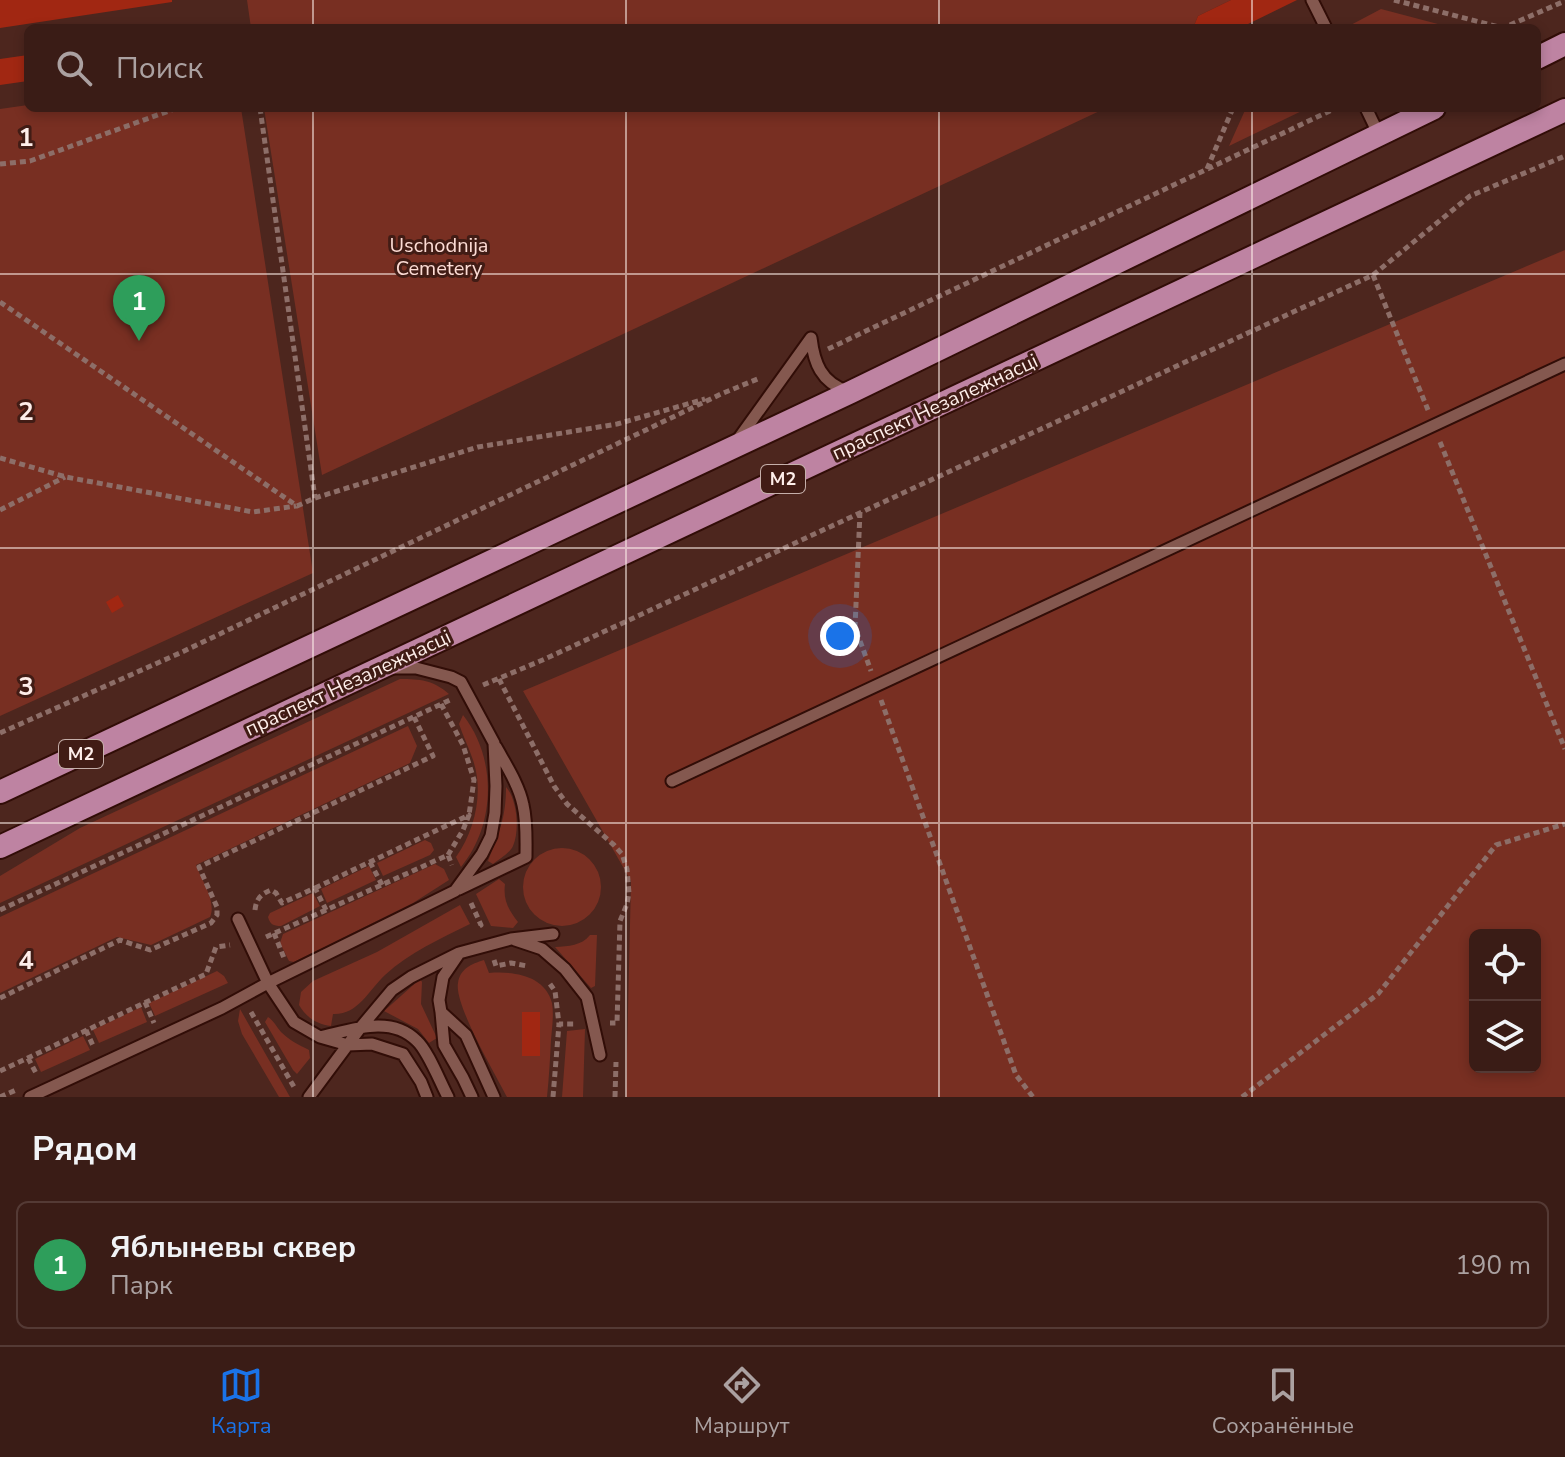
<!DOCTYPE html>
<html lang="ru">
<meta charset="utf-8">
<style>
body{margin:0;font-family:"Nunito Sans",sans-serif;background:#452923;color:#f1f3f6}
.controls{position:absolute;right:24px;bottom:24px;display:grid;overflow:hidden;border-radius:12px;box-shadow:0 4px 12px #0003}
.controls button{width:72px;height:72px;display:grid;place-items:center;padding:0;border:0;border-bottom:2px solid #543a35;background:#3a1c16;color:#f1f3f6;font:40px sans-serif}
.you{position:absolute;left:840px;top:636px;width:28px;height:28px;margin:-20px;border:6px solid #fff;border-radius:50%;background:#1a73e8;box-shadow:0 0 0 12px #1a73e833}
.badge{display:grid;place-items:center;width:52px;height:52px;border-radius:50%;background:#1a73e8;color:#fff;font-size:26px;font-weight:700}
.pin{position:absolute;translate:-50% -66px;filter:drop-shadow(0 2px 4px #0008)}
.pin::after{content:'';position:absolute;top:42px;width:28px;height:24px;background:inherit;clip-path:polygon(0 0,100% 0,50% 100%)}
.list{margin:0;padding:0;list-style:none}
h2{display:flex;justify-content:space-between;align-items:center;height:104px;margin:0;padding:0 32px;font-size:34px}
h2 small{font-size:26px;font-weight:400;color:#aba1a1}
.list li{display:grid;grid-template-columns:52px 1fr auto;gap:24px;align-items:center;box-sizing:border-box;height:128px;margin:0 16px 16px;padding:0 16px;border:2px solid #543a35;border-radius:12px}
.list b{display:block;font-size:30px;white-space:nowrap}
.list p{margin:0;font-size:26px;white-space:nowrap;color:#aba1a1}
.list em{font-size:26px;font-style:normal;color:#aba1a1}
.icon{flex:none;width:44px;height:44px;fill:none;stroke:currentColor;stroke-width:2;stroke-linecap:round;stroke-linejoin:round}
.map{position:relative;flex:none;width:1565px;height:1097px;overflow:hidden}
.search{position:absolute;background:#3a1c16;box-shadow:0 4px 12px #0003;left:24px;right:24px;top:24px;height:88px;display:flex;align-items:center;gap:20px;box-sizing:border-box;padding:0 28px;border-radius:12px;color:#aba1a1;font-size:30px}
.sheet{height:248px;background:#3a1c16}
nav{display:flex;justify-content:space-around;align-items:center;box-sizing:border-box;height:112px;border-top:2px solid #543a35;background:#3a1c16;font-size:22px;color:#aba1a1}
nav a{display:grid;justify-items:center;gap:4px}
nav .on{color:#1a73e8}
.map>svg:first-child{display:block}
.green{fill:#782f22;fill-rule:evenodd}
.building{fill:#a12712}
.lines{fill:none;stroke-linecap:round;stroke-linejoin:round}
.service-casing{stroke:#310d07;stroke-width:15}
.primary-casing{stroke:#310d07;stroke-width:26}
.path{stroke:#8d6e68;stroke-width:5;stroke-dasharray:6 4;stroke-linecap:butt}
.service{stroke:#84584f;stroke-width:11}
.primary{stroke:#be83a2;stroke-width:22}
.grid{fill:none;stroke:#feeeea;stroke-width:2;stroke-opacity:0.55}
.labels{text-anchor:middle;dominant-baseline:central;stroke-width:6;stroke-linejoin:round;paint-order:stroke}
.shield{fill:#411c15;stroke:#c5afaa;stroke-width:2}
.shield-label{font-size:18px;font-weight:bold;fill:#feeeea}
.park-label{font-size:20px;fill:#fddcd5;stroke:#411c15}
.street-label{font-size:20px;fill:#feeeea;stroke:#411c15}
.grid-label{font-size:26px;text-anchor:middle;font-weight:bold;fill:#feeeea;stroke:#411c15;stroke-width:6;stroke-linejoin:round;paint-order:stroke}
</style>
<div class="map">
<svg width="1565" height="1097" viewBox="0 0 1565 1097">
<rect width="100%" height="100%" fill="#4d261e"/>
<path class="green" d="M 247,0 L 1231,0 L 1198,16 L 1193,28 L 251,28 Z
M 1381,9 L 1453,28 L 1345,28 Z
M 28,105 L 28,108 L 241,108 L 313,573 L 0,716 L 0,109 Z
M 264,108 L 1106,108 L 322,475 Z
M 1246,108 L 1308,108 L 1229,146 Z
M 1565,250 L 1565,1097 L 626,1097 L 631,881 L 523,691 ZM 1475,935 L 1535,935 L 1535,1067 L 1475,1067 Z
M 400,679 C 420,679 433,680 449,694 L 0,903 L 0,876 L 80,828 Z
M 463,715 C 497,758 496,825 461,867 L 456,857 C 475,830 484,792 473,760 C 469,748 463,736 459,724 Z
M 408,726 L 417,746 L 410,763 L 196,865 C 201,880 217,901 210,917 L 151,945 L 117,937 L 0,993 L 0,917 Z
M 506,787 C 517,799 520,830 513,846 C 510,853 499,859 493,864 L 488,861 C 499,833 506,818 506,787 Z
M 425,840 L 431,843 L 434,850 L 430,855 L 383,876 L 377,863 Z
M523 887a39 39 0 1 1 78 0a39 39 0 1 1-78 0Z
M 435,864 L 444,869 L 449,880 L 413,903 L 294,962 L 289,961 L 280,943 L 283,934 Z
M 369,866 L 376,880 L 327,903 L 321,889 Z
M 499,879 L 505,884 C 503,900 508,909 518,922 L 513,928 L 491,926 L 476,894 Z
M 313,893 L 320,906 L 281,926 C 273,926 270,924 268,917 L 270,913 Z
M 460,905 L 470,924 C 440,939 410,952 385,975 C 368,991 358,1015 333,1014 L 331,1026 C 316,1024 306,1017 299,1005 L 301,992 L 313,981 L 377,952 Z
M 590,935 L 597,935 L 595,986 L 591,988 L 555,947 C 569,946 581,946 590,935 Z
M 484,960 L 489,973 C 513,971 545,975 552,1003 C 554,1014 552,1028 551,1040 C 550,1059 549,1078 547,1097 L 507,1097 C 496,1075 454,1005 458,983 C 460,969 471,964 484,960 Z
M 217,971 L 224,976 L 228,983 L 155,1016 L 149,1003 Z
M 420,979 L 422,982 L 421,1004 L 437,1038 L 429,1043 L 418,1029 L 384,1011 Z
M 141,1007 L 147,1022 L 99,1043 L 93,1030 Z
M 240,1009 L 290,1097 L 279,1097 L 242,1034 L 238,1021 Z
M 268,1017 C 274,1021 276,1026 281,1032 C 289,1040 299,1045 309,1050 L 310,1058 L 297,1074 L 293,1070 L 265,1022 Z
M 585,1029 L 583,1097 L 562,1097 L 567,1031 Z
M 83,1036 L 90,1050 L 41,1072 L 35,1059 Z"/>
<path class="building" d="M 0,0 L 172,0 L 172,2 L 0,28 Z
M 1231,0 L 1297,0 L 1240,28 L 1193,28 L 1198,16 Z
M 28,55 L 28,81 L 0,85 L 0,59 Z
M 118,595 L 124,606 L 112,613 L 106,602 Z
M 522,1012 L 540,1012 L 540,1056 L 522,1056 Z"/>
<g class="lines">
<defs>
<path id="service" d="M 1312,0 L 1326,28
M 1366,108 L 1379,135
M 811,338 C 814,363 821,382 847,391
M 737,441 L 811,338
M 672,781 L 1565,364
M 459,889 L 526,857 C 526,840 527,822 523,805 C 519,785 506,765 496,747
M 238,919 L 268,983 L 294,1022 L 320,1037 C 351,1030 391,1014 417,1041 C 428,1051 440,1082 448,1097
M 515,940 L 542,949 L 565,969 L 587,997 L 600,1055
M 458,955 L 443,977 L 439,1000 L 441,1012 L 466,1035 L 494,1097
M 441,1012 L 444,1045 L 463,1078 L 472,1097
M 320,1037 L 348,1045 L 372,1044 L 403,1054 L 421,1082 L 427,1097
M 30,1097 L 222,1008 L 268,983 L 455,891 L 482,854 L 491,836 L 495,813 L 496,786 L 494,743 L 461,682 L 451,677 L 416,668 L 393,668
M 309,1097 L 361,1027 L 392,990 L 411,977 L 459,953 L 511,939 L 553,934"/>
<path id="primary" d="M 1537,58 L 1565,44
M 0,792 L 851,392 L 1434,108
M 0,847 L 1565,110"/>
</defs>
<use href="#service" class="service-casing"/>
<use href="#primary" class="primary-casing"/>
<path class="path" d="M 1394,0 L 1503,28 L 1565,1
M 260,108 L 315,498
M 0,164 L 30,161 L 177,108
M 1207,169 L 1233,108
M 1373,275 L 1428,410
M 0,302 L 297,506 L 315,498 L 478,447 L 617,424 L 705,399
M 828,349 L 1336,108
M 1440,442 L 1565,749
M 0,458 L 66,477 L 253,512 L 296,506
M 0,510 L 65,477
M 860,512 L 855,627 L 871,671
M 499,679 L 554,786 L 567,804 L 614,845 L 622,854 L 627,869 L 629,893 L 627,904 L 620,921 L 617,1023 L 610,1023
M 483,685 L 545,659 L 1373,275 L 1470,196 L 1565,156
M 881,700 L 1016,1075 L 1033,1097
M 441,704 L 463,745 L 474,780 L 469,815
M 0,733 L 180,653 L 721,394 L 760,378
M 370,862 L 382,885
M 315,888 L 469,815 L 463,830 L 448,855
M 471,903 L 481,925 L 476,928
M 0,910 L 452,699
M 255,910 C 256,899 261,894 271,890 L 276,893 L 282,903 L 315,888 L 326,910
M 274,933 L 284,958
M 266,937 L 448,855 L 452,865
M 494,960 L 496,966 L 511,963 L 527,966
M 550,984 L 555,991 L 559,1024 L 576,1024
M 0,998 L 120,940 L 150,950 L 211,923 L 217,915 L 217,907 L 199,867 L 433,756 L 414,717
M 145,1002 L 154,1023
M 251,1012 L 294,1087
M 86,1030 L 94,1048
M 28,1058 L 37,1075
M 0,1071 L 206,974 L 216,947 L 230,945
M 0,1097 L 16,1090
M 553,1097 L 559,1024
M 615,1097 L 616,1062
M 1242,1097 L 1378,994 L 1496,845 L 1565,824"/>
<use href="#service" class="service"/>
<use href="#primary" class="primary"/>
</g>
<path class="grid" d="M 313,0 L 313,28M 626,0 L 626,28M 939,0 L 939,28M 1252,0 L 1252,28M 313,108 L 313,1097M 626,108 L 626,1097M 939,108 L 939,1097M 1252,108 L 1252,1097M 0,274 L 1565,274M 0,548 L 1565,548M 0,823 L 1565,823"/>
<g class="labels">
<g class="shield">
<rect x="761" y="465" width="44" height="28" rx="6"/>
<rect x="59" y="740" width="44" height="28" rx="6"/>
</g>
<g class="shield-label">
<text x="783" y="479">М2</text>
<text x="81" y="754">М2</text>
</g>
<g class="park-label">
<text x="439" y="245">Uschodnija<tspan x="439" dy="23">Cemetery</tspan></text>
</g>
<g class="street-label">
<text transform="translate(935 407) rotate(-25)">праспект Незалежнасці</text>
<text transform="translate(348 683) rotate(-25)">праспект Незалежнасці</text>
</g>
</g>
<g class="grid-label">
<text x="26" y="146">1</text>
<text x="26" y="420">2</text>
<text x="26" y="695">3</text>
<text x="26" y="969">4</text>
</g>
</svg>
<div class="controls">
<button><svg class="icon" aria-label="locate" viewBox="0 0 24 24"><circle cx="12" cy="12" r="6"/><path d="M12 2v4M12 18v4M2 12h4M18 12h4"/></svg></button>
<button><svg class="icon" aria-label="layers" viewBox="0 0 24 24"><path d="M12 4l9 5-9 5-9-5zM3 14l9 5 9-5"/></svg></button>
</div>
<div class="you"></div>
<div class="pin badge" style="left:139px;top:341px;background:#2e9e5b">1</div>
<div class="search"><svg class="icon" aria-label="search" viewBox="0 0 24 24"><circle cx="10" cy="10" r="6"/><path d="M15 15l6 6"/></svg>Поиск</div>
</div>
<section class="sheet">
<h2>Рядом<small></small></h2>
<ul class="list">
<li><span class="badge" style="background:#2e9e5b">1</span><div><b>Яблыневы сквер</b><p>Парк</p></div><em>190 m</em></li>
</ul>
</section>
<nav>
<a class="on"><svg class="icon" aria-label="map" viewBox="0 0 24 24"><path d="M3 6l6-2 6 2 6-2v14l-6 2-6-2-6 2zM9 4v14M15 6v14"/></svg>Карта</a>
<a><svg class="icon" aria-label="directions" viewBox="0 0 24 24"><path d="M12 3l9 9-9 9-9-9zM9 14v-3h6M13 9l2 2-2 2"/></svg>Маршрут</a>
<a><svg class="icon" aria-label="saved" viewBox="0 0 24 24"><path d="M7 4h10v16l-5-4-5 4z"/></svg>Сохранённые</a>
</nav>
